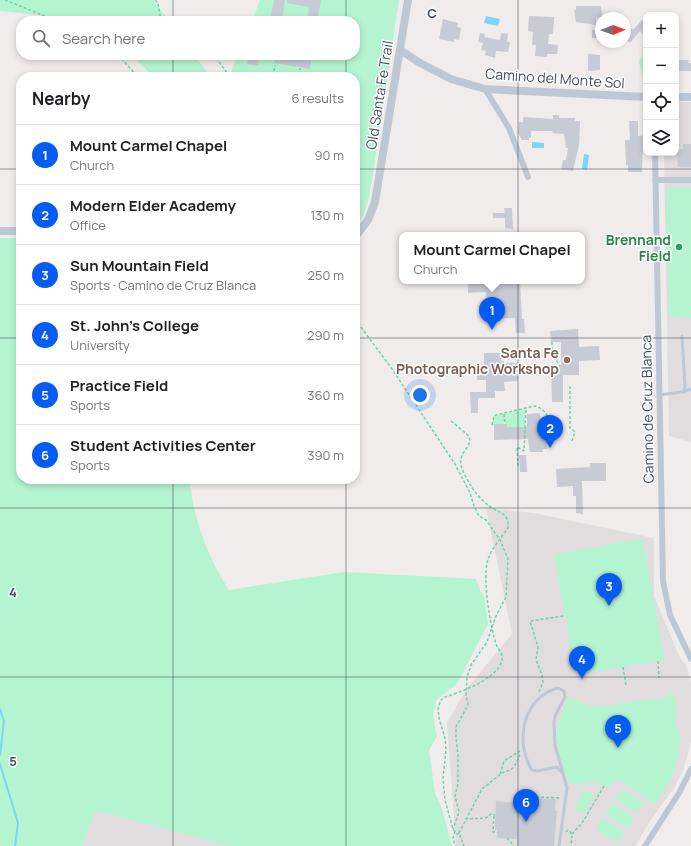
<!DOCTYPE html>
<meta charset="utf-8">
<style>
body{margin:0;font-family:Manrope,sans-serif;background:#f2f2f2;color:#202124}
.controls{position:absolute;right:12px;top:12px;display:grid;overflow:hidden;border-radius:8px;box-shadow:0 2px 6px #0003}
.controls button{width:36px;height:36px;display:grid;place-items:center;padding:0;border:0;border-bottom:1px solid #e0e0e0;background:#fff;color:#202124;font:20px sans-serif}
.compass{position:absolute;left:595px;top:12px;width:36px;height:36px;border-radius:50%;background:#fff;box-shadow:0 2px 6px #0003;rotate:89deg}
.you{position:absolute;left:420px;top:395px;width:14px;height:14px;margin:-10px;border:3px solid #fff;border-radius:50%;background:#1a73e8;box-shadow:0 0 0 6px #1a73e833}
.badge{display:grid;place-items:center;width:26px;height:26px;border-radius:50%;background:#045cf2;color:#fff;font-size:13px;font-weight:700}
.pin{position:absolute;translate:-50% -33px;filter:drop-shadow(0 1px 2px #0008)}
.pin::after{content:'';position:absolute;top:21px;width:14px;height:12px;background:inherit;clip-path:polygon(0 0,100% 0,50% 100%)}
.popup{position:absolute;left:399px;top:232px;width:186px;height:52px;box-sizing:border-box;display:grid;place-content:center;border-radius:8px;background:#fff;filter:drop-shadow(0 1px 3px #0005);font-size:13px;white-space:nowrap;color:#757577}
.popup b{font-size:15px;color:#202124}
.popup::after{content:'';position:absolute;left:50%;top:100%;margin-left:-8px;border:8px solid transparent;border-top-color:#fff}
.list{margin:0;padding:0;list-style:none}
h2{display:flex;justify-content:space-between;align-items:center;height:52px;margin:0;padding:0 16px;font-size:17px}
h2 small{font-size:13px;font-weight:400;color:#757577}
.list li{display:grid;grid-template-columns:26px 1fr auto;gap:12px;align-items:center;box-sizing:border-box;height:60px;padding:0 16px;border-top:1px solid #e0e0e0}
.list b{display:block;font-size:15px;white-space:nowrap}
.list p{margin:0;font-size:13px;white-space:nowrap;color:#757577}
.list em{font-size:13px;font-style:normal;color:#757577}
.icon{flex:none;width:22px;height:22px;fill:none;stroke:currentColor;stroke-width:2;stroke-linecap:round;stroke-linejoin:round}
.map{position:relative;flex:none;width:691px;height:846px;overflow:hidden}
.search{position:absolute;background:#fff;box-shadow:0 2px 6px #0003;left:16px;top:16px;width:344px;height:44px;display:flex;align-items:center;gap:10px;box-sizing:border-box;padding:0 14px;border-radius:16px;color:#757577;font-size:15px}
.panel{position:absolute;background:#fff;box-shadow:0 2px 6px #0003;left:16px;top:72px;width:344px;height:412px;border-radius:16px}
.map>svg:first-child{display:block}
.education{fill:#e1ddde}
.green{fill:#b4f4d1}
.water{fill:#7cd4f6}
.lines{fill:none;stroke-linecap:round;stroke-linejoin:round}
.stream{stroke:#7cd4f6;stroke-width:2}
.building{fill:#c8cbd3}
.path{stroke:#69d5a7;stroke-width:1.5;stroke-dasharray:3 2;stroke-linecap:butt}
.service{stroke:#bec8d4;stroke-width:3}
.minor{stroke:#bec8d4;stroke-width:6}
.tertiary{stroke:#bec8d4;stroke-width:8}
.grid{fill:none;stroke:#434e5c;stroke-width:1;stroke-opacity:0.55}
.leisure-dot{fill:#2e9e5b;stroke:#fff;stroke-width:1.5}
.education-dot{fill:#8d6e63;stroke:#fff;stroke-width:1.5}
.labels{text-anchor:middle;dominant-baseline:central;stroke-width:3;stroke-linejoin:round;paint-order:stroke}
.street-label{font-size:14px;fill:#434e5c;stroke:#fff}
.leisure-label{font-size:14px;font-weight:bold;fill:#27864d;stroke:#fff;text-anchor:end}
.education-label{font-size:14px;font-weight:bold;fill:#785e54;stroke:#fff;text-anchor:end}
.grid-label{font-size:13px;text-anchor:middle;font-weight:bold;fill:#434e5c;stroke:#fff;stroke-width:3;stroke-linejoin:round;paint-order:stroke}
</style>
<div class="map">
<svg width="691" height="846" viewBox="0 0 691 846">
<rect width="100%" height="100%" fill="#f0ecec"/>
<path class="education" d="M 676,102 L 691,102 L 691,442 L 669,436 L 664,153 L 676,153 Z
M 486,508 L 534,513 L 654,538 L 654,596 L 677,651 L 682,661 L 685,663 L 689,675 L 691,684 L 691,741 L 684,768 L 674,788 L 648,824 L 636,846 L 456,846 L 447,723 L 466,689 L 512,634 Z
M 94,809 L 229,846 L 82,846 Z"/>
<path class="green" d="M 0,0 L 153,0 L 169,21 L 95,21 L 0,11 Z
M 260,0 L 399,0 L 372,180 C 369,197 367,214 355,228 L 355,77 L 229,77 L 238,55 L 355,55 L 355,21 L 252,21 Z
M 131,55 L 194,55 L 211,77 L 154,77 Z
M 642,56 L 646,56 L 646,78 C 641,74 640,67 639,61 Z
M 667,187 L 691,187 L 691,318 L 669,317 L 666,224 Z
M 0,238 L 21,238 L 21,479 L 189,479 C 195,521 206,555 229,590 L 344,572 L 476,579 L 480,591 L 484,596 L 488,624 L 457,684 L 436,700 L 433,715 L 437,737 L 429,750 L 435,793 L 442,809 L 452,846 L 228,846 L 95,810 L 82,846 L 0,846 Z
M 525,409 L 525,427 L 507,427 L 507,424 L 505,424 L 505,414 Z
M 504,414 L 504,424 L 492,425 L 494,416 Z
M 641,539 L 643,541 L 664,657 L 662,660 L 577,675 L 575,673 L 554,554 Z
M 671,692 L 675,698 L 676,726 L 680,736 L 678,758 L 673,775 L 655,804 L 618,779 L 609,787 L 591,782 L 572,784 L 569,783 C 554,750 552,729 569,697 C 578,699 584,705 592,706 C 608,708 624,702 639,700 C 648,699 656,699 664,698 L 668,693 Z
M 584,789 L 594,794 L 584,814 L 575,809 Z
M 622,789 L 644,803 L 637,813 L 615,799 Z
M 612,803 L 634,818 L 627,828 L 605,814 Z
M 602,818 L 624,832 L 617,843 L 595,828 Z"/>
<path class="water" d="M 486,16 L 500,19 L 498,26 L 484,23 Z
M 532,142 L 544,143 L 544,148 L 532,148 Z
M 584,154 L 589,155 L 587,170 L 582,169 Z"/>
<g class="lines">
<path class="stream" d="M 0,709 L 4,721 L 0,755
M 0,764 L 18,823 L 15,846"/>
</g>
<path class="building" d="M 274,0 L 285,0 L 282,21 L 270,21 Z
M 287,0 L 321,0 L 317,21 L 307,21 L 309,7 L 287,3 Z
M 576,6 L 601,6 L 602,17 L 596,18 L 596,25 L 576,22 L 574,10 L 576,10 Z
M 529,16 L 554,17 L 553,34 L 549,34 L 548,44 L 558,45 L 557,54 L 547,54 L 547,57 L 535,56 L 536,45 L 532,45 L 533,32 L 528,31 Z
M 443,19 L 458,23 L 457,27 L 461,28 L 459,40 L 454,39 L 454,42 L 439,39 Z
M 642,20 L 646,24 L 646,36 L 640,31 L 630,43 L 625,39 L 625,33 L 630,27 L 633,30 Z
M 592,30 L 601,30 L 600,38 L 592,38 Z
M 480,33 L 485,34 L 484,37 L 500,40 L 501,33 L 508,34 L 507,42 L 510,42 L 508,52 L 496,51 L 495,58 L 485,55 L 486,51 L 481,50 L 483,43 L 478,42 Z
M 588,54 L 600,55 L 600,70 L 588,71 Z
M 249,55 L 259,55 L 258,66 L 247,64 Z
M 276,55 L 284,55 L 284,57 L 300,59 L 300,55 L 312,55 L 310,69 L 274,63 Z
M 678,60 L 689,60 L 688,63 L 691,63 L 691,71 L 677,71 Z
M 553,115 L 559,115 L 559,118 L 575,118 L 575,121 L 580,121 L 579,145 L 573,171 L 561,169 L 563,160 L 566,160 L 568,148 L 566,148 L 564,134 L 552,133 L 553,131 L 531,131 L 531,138 L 529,138 L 529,140 L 522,140 L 518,133 L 519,122 L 523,122 L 523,117 L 553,119 Z
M 629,121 L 638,121 L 638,136 L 646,135 L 646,147 L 643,147 L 642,172 L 628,172 L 628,165 L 626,165 L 625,140 L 630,140 Z
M 683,144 L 691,144 L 691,167 L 678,167 L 676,149 L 683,149 Z
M 504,208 L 512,208 L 513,229 L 505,228 L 505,218 L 493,218 L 493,213 L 505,213 Z
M 468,281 L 520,281 L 522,319 L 524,319 L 525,333 L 516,333 L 515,318 L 488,319 L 486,292 L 468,293 Z
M 578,329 L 579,347 L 599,346 L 600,360 L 579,361 L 579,375 L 563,375 L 563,402 L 552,402 L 551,367 L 561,366 L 561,342 L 551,342 L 550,331 Z
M 484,353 L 501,353 L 501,361 L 504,361 L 504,363 L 518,363 L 518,381 L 504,382 L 505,391 L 495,391 L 495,398 L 478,398 L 478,413 L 471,413 L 470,392 L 486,392 L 486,380 L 477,380 L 477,370 L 484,370 Z
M 540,413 L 540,418 L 544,419 L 547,449 L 542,449 L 543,452 L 530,452 L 528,439 L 494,440 L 494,424 L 507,424 L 507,427 L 527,427 L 527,414 Z
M 519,455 L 526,455 L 527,472 L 520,472 Z
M 590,463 L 606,463 L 606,481 L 582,481 L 583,514 L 576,513 L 576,496 L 573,496 L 573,486 L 557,487 L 556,469 L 590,467 Z
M 533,798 L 556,799 L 555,811 L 557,811 L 554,846 L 517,846 L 517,839 L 497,838 L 498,830 L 495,830 L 496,801 L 532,804 Z"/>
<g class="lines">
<path class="path" d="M 5,0 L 57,21
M 155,0 L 158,3 L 161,21
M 118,55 L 138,77
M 180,55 L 183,55
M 212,55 L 217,59 L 230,77
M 274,71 L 275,65
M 299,75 L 300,68
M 355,319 L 392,369 L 455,464 L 470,493 L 474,506 L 479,516 L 486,520 L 500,540 L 508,559 L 506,597 L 496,616 L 487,642 L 471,665 L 467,677 L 466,695 L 468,705 L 456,727 L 456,738 L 458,755 L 458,784 L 455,796 L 459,812 L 453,829
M 552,342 L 552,354 L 560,366
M 547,354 L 561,354
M 570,386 L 570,428 L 575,432 L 572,441
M 504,414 L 505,424
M 451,421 L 469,436 C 472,445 464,449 461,458 C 459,467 467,479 471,486 C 475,493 482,500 488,505 C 497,513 510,512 508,528 C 501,538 492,548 488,559 C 482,579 490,624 496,644 C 498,649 503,653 502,660 C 498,679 461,692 445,697 L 441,700 L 438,708 L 439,718 L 445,738 L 446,749 L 443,779 L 445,800 L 453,829 L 457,834 L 459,833 L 464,846
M 492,425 L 494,416 L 496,415 L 534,406 C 548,408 551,425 554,437 L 547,437
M 518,466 L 517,447 L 524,451 L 526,408
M 658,661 L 659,678
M 623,667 L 626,685
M 539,692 L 543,682 L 542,675 L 536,660 L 538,647 L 530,621 L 564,616
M 500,774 L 504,761 L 520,751
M 537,798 L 537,797 L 560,798
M 494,816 L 493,832 L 498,832
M 465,819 L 486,818 L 491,814 L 495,815
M 455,831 L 453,838 L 455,846
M 566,832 L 568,830 L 572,834 L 571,846
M 459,833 L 482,789 L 502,773 L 510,770 L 514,767 L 520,755
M 572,834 L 582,823 L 604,786
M 507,838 L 514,846"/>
<path class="service" d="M 683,392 L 691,389
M 659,395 L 683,392 L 685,387 L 682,336
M 559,846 L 567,788 L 555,745 L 554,723 L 555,716 L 565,697 L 564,691 L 558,688 C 523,697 514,742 532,770 L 538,771 L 556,767 L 561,771"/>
<path class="minor" d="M 485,89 L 509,128 L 528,177
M 655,153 L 663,581 L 670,615 L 691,659
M 655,180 L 691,180
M 645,846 L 679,793 L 691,769"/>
<path class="tertiary" d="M 400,50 L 420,63 L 451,79 L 485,89 L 646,97
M 676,97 L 691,97
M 0,231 L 21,231
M 355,237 L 368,220 L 375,202 L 408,0"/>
</g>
<path class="grid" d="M 173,0 L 173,21M 346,0 L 346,21M 518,0 L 518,846M 173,55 L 173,77M 346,55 L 346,77M 0,169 L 21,169M 355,169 L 691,169M 0,338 L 21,338M 355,338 L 691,338M 173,479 L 173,846M 346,479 L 346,846M 0,508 L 691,508M 0,677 L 691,677"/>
<circle class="leisure-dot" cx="679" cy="247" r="4"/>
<circle class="education-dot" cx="567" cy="360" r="4"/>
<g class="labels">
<g class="street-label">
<text transform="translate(555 78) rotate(4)">Camino del Monte Sol</text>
<text transform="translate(379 95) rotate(-81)">Old Santa Fe Trail</text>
<text transform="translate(647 409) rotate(-91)">Camino de Cruz Blanca</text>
</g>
<g class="leisure-label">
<text x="671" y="239">Brennand<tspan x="671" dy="16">Field</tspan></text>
</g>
<g class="education-label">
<text x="559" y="352">Santa Fe<tspan x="559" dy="16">Photographic Workshop</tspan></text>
</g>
</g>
<g class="grid-label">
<text x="432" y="18">C</text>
<text x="13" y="597">4</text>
<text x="13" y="766">5</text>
</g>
</svg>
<div class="controls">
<button>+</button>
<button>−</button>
<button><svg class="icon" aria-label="locate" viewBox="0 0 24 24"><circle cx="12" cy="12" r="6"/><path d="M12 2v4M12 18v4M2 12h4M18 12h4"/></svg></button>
<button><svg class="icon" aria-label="layers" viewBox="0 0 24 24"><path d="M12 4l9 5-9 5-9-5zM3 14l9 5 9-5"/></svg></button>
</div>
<svg class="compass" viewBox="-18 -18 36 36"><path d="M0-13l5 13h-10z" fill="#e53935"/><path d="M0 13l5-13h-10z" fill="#757577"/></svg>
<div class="you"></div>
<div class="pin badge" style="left:492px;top:330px">1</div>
<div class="popup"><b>Mount Carmel Chapel</b>Church</div>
<div class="pin badge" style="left:550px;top:448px">2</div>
<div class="pin badge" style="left:609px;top:606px">3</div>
<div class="pin badge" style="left:582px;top:679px">4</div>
<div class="pin badge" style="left:618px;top:748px">5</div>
<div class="pin badge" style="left:526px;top:822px">6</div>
<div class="search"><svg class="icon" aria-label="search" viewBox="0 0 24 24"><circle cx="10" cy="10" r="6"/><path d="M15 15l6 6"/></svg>Search here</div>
<section class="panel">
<h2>Nearby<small>6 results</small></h2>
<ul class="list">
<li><span class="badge">1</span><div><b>Mount Carmel Chapel</b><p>Church</p></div><em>90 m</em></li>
<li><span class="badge">2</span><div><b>Modern Elder Academy</b><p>Office</p></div><em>130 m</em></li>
<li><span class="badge">3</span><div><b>Sun Mountain Field</b><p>Sports · Camino de Cruz Blanca</p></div><em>250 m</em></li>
<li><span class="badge">4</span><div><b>St. John's College</b><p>University</p></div><em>290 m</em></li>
<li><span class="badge">5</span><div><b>Practice Field</b><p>Sports</p></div><em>360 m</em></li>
<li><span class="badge">6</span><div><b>Student Activities Center</b><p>Sports</p></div><em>390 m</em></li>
</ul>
</section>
</div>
